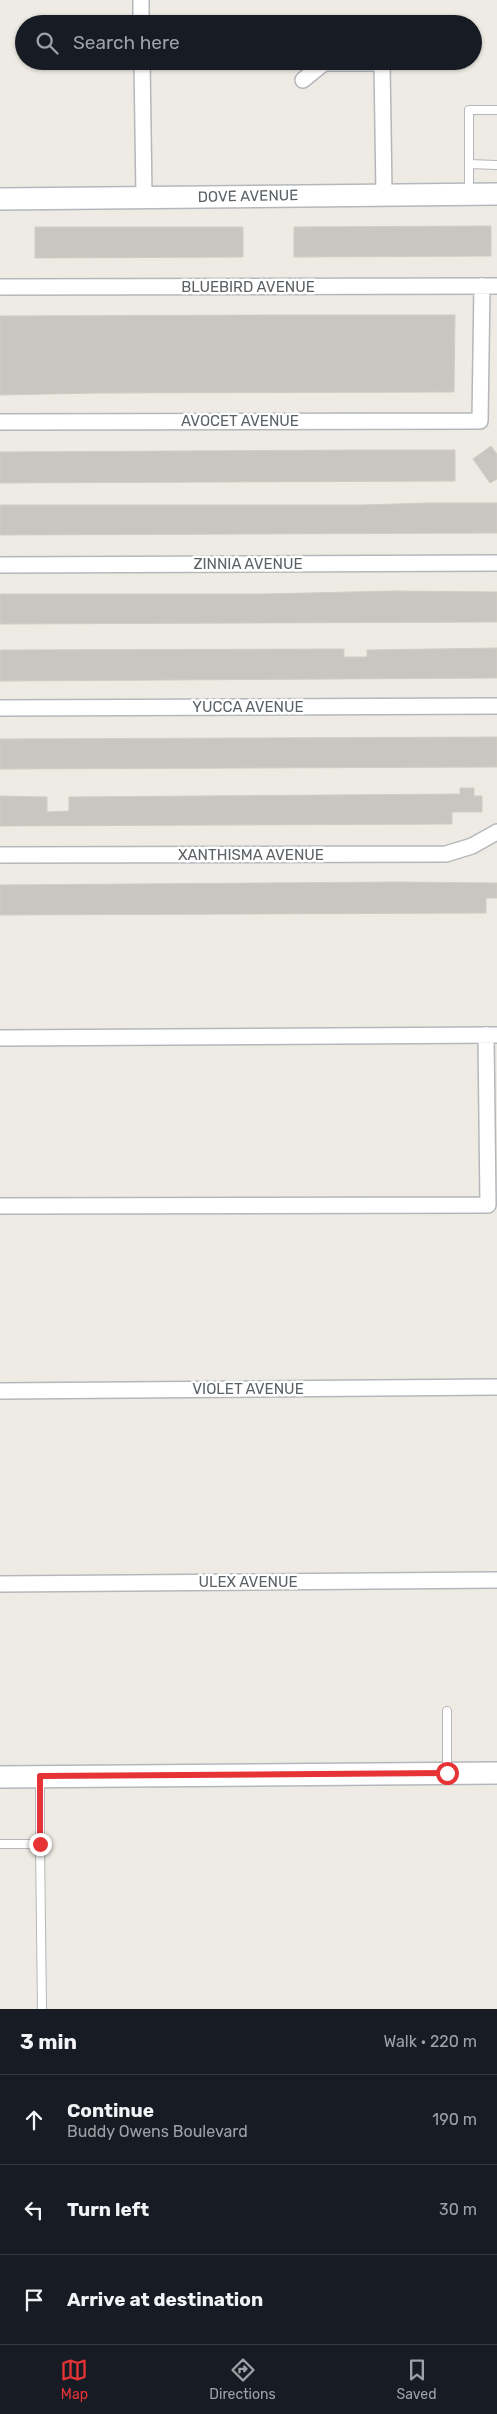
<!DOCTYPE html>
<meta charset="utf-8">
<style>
body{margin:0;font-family:Rubik,sans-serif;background:#20242c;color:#f1f3f6}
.stop{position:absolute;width:15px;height:15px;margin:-11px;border:4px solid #e63336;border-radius:50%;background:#fff}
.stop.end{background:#e63336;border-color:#fff;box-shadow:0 1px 5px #0008}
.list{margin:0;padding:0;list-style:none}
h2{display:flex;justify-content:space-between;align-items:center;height:65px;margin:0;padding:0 20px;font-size:21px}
h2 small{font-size:16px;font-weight:400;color:#9ea1a6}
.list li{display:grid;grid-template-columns:32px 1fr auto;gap:15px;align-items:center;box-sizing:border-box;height:90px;padding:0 20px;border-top:1px solid #363941}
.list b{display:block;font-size:19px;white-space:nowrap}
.list p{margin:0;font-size:16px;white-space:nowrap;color:#9ea1a6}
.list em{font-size:16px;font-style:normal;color:#9ea1a6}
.icon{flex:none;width:28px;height:28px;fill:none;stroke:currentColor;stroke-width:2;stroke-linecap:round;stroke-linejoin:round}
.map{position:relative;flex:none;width:497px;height:2009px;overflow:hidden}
.search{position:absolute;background:#171b24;box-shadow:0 1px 4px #0004;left:15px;right:15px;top:15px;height:55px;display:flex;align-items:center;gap:12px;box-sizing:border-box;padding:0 18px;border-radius:28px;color:#9ea1a6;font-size:19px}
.sheet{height:335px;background:#171b24}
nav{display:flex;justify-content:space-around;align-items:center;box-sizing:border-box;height:70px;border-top:1px solid #363941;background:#171b24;font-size:14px;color:#9ea1a6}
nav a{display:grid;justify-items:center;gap:2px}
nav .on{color:#e63336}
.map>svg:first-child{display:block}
.building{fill:#c9c6c1;stroke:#d3ccc3}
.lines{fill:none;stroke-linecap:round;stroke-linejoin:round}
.lane-casing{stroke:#b5b7bb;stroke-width:10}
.street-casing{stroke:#b5b7bb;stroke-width:18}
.secondary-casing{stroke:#b3b8bc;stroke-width:24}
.lane{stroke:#fff;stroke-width:8}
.street{stroke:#fff;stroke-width:15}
.secondary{stroke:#fff;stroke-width:21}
.route{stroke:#e63336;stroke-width:6}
.labels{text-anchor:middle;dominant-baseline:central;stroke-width:5;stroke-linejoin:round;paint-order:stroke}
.street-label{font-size:15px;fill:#5c6165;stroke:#fff}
</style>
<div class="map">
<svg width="497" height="2009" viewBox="0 0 497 2009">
<rect width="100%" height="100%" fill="#eeebe4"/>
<path class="building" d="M 491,226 L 491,256 L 294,257 L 294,227 Z
M 35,227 L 243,227 L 243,257 L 35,258 Z
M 281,315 L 455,315 L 454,392 L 100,393 L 0,395 L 0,316 Z
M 491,446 L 497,454 L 497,479 L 490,483 L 473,459 Z
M 361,450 L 455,450 L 455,481 L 0,483 L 0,452 Z
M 429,503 L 497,503 L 497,533 L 0,535 L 0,505 L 362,505 Z
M 395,591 L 497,592 L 497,622 L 0,624 L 0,594 L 263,594 Z
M 497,648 L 497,678 L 0,681 L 0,650 L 344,649 L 344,657 L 367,657 L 367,650 Z
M 497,737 L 497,767 L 0,769 L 0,739 Z
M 460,788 L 474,788 L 474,796 L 482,796 L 482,812 L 452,812 L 452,824 L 0,826 L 0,796 L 47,797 L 47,812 L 69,811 L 69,797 L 460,794 Z
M 396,882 L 497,883 L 497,898 L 486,898 L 486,913 L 0,915 L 0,885 Z"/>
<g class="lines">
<defs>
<path id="lane" d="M 469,164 L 497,165
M 469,192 L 469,110 L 497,110
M 447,1771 L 447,1711
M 0,1844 L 40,1844 L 40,1778
M 40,1844 L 42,2009"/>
<path id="street" d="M 141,0 L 141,24
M 142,61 L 144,197
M 303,80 L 324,63 L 382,63 L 384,194
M 0,287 L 497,286
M 0,422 L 480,421 L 482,286
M 0,565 L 497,563
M 0,708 L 497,706
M 0,855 L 446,854 L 472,846 L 497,832
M 0,1038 L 497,1035
M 0,1206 L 488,1205 L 486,1035
M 0,1391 L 497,1387
M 0,1584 L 497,1580"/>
<path id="secondary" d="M 0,199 L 497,194
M 0,1777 L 497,1773"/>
</defs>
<use href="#lane" class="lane-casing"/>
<use href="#street" class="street-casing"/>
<use href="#secondary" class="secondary-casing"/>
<use href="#lane" class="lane"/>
<use href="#street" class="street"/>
<use href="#secondary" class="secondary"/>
</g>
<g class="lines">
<path class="route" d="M 40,1844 L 40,1776 L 447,1773"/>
</g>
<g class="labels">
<g class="street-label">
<text transform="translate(248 196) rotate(-1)">DOVE AVENUE</text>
<text x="248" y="287">BLUEBIRD AVENUE</text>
<text x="240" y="421">AVOCET AVENUE</text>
<text x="248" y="564">ZINNIA AVENUE</text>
<text x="248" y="707">YUCCA AVENUE</text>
<text x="251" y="855">XANTHISMA AVENUE</text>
<text x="248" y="1389">VIOLET AVENUE</text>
<text x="248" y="1582">ULEX AVENUE</text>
</g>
</g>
</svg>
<div class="stop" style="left:447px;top:1773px"></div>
<div class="stop end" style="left:40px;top:1844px"></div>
<div class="search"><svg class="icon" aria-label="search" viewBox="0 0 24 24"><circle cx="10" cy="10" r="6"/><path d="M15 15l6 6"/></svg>Search here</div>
</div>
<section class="sheet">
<h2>3 min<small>Walk · 220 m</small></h2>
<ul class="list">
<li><svg class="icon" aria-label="ahead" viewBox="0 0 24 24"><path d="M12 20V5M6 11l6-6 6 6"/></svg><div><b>Continue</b><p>Buddy Owens Boulevard</p></div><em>190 m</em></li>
<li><svg class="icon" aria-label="left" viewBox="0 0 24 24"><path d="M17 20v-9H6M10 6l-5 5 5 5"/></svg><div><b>Turn left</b></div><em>30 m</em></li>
<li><svg class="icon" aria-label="arrive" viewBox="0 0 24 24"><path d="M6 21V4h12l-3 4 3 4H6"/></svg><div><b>Arrive at destination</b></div></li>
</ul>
</section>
<nav>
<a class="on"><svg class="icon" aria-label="map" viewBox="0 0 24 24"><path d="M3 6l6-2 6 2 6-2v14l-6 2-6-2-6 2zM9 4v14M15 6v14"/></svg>Map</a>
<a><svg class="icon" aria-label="directions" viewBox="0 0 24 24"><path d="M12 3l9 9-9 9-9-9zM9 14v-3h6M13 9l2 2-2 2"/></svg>Directions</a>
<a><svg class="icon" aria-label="saved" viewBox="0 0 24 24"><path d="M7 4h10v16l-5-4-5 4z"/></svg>Saved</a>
</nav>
